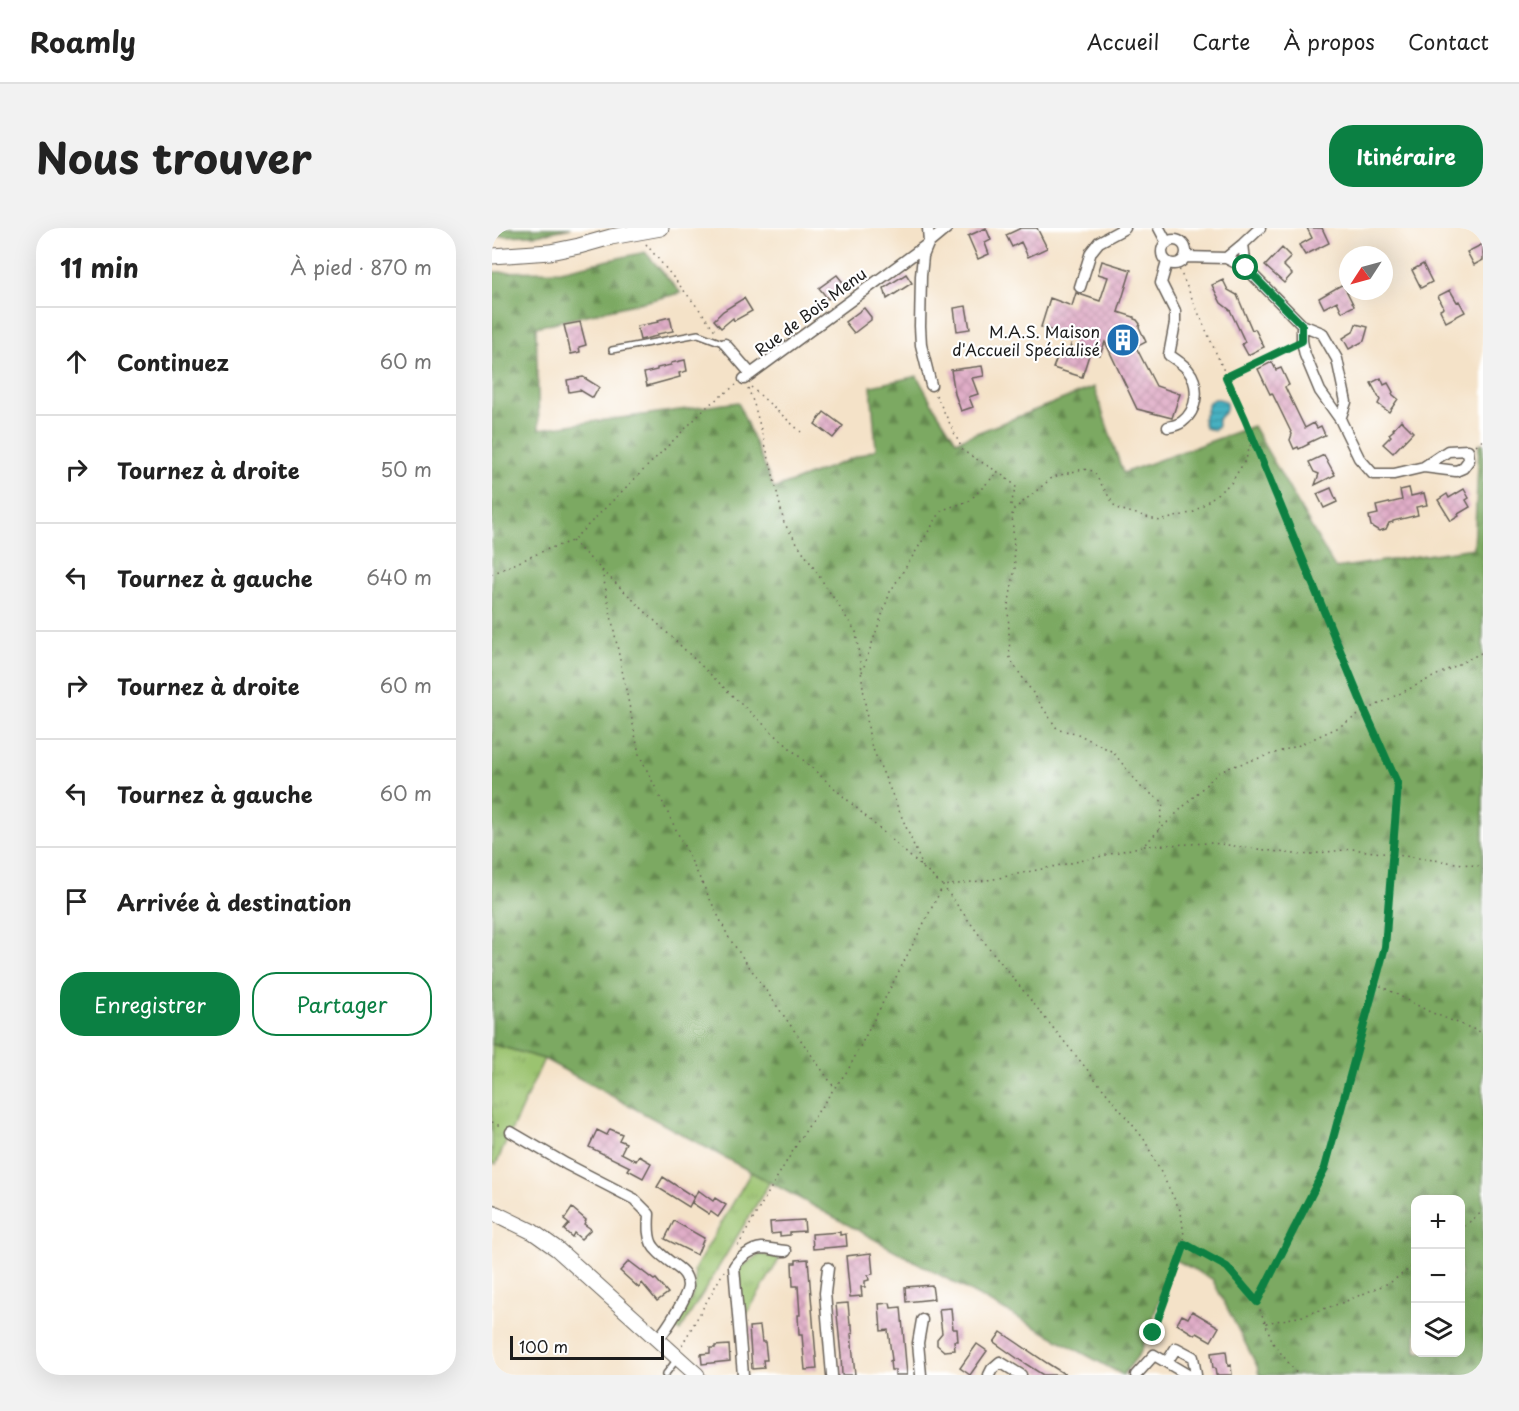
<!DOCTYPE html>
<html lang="fr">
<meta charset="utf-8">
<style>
body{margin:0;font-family:"Playpen Sans",sans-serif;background:#f2f2f2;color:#222}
.controls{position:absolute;right:18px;bottom:18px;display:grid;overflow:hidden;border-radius:12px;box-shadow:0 6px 24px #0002}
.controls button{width:54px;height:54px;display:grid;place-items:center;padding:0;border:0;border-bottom:2px solid #e0e0e0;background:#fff;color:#222;font:30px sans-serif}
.compass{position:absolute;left:847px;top:18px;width:54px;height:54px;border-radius:50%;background:#fff;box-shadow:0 6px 24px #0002;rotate:234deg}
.scale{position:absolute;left:18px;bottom:15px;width:154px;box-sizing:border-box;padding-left:6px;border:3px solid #1c1c1c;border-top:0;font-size:16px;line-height:21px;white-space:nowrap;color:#1c1c1c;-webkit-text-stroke:4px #fff;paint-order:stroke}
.stop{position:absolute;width:18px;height:18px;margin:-14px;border:4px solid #0b8043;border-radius:50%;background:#fff}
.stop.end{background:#0b8043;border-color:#fff;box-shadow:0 2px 6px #0008}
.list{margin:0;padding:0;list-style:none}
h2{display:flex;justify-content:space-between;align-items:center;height:78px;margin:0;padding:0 24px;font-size:26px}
h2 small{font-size:20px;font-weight:400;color:#767676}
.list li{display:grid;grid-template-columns:39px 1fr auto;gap:18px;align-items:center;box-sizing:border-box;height:108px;padding:0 24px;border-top:2px solid #e0e0e0}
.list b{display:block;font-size:22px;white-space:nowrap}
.list em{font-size:20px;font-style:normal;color:#767676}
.actions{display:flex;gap:12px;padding:18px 24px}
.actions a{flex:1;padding:14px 0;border:2px solid #0b8043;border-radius:24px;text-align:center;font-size:21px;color:#0b8043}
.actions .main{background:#0b8043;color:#fff}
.icon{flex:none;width:33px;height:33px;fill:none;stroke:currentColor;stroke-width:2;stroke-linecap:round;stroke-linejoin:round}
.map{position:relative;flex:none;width:991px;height:1147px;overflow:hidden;border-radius:24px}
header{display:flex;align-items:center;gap:36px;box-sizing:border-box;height:84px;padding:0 30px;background:#fff;border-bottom:2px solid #e0e0e0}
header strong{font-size:28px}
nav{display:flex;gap:33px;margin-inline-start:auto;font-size:21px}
.intro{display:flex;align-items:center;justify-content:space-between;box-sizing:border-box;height:144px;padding:0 36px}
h1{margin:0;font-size:42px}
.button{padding:15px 27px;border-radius:24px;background:#0b8043;color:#fff;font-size:21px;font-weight:700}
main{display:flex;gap:36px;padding:0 36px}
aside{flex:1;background:#fff;border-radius:24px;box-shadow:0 6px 24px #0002}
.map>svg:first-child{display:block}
.grass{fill:url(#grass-tufts);stroke:#5c7046;stroke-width:1.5}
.forest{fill:url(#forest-firs);stroke:#4c623f;stroke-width:1.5;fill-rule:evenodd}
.water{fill:url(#water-rules);stroke:#316770;stroke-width:1.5}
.building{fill:url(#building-cross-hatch)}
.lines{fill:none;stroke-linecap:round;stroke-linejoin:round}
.lane-casing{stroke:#686158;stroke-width:8}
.street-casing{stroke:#686158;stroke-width:13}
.secondary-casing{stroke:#686158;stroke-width:17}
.path{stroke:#686158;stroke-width:1.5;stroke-dasharray:1.5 4.5;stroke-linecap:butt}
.lane{stroke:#fff;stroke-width:5}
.street{stroke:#fff;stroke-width:10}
.secondary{stroke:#fff;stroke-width:15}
.route{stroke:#0b8043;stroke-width:8}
.labels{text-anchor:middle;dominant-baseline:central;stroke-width:4.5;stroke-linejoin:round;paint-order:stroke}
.street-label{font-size:16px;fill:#1c1c1c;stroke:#fff}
.poi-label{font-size:16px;fill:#1c1c1c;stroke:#fff;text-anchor:end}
</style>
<header>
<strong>Roamly</strong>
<nav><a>Accueil</a><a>Carte</a><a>À propos</a><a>Contact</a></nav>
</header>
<div class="intro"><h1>Nous trouver</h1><a class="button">Itinéraire</a></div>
<main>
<aside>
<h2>11 min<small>À pied · 870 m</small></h2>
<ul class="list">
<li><svg class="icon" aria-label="ahead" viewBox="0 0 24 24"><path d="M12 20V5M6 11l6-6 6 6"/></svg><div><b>Continuez</b></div><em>60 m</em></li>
<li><svg class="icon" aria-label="right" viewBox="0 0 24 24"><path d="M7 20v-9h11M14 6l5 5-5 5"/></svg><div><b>Tournez à droite</b></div><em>50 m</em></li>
<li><svg class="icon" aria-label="left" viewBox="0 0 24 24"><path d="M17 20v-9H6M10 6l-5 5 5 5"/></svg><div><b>Tournez à gauche</b></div><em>640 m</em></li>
<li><svg class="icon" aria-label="right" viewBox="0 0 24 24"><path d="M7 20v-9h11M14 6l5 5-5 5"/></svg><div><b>Tournez à droite</b></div><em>60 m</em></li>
<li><svg class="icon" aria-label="left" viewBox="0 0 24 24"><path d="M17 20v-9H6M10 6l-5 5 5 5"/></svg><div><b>Tournez à gauche</b></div><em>60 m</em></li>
<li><svg class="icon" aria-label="arrive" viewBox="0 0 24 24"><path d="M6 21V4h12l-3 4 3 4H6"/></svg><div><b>Arrivée à destination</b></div></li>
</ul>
<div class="actions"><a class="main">Enregistrer</a><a>Partager</a></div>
</aside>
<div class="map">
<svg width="991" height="1147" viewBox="0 0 991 1147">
<defs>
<pattern id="grass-tufts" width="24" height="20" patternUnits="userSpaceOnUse" patternTransform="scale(1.5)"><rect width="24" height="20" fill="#9bc36f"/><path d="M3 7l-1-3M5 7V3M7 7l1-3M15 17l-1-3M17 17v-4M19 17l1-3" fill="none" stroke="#85a760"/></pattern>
<pattern id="forest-firs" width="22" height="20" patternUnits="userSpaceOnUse" patternTransform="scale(1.5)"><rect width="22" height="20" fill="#7ca962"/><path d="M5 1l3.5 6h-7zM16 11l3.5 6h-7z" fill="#658950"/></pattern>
<pattern id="water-rules" width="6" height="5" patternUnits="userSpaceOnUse" patternTransform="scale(1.5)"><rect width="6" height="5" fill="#46b2c3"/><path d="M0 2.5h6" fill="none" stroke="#3a909e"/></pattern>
<pattern id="building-cross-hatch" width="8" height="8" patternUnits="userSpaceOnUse" patternTransform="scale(1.5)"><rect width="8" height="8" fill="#e0adc7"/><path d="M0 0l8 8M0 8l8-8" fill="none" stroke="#c094aa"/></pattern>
</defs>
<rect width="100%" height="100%" fill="#fff"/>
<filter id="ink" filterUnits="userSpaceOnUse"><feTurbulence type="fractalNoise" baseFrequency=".0167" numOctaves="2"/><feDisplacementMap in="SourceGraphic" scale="12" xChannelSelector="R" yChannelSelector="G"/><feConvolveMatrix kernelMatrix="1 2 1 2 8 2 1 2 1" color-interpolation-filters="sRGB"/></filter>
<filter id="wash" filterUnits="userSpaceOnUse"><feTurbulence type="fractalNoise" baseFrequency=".008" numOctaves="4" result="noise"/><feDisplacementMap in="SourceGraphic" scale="24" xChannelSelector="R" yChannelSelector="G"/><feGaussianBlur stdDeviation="1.35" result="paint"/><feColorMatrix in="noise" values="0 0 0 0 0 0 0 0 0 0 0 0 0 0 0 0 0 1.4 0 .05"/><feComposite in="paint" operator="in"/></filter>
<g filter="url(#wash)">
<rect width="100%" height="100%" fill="#f4e2c8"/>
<path class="grass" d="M 0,816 L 52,831 L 4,936 L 0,935 Z
M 259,944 L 278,954 L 188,1103 L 182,1100 C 193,1081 208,1065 202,1042 Z
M 269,1026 L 288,1030 L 251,1092 L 245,1041 Z"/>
<path class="forest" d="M 0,0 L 79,0 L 44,7 L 0,8 Z
M 153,24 L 189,65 L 44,99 L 47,201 L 246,174 L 282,261 L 384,221 L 379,158 L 425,148 L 441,177 L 464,213 L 602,159 L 631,245 L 761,198 L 843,340 L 982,320 L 987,216 L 991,215 L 991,1147 L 767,1147 L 765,1138 L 720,1051 L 682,1031 L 649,1124 L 631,1147 L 52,831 L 0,816 L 0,44 L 68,43 ZM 924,972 L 968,972 L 968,1124 L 924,1124 Z"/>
<path class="water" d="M 722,171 L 727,171 L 733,173 C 739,189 723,184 726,198 L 722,202 L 713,200 L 711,191 L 717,174 Z"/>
<g id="blocks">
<path class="building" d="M 494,0 L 499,12 L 493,15 L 497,26 L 486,31 L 476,8 Z
M 529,0 L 545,0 L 555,20 L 536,29 L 529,14 L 520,19 L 514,7 Z
M 815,0 L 830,0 L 837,15 L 813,27 L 807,17 L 820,10 Z
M 991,16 L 991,32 L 982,37 L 975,24 Z
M 790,20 L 799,29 L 791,37 L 800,46 L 792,55 L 773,38 Z
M 610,33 L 639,42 L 626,84 L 642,89 L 642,91 L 645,92 L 648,96 L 647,99 L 654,114 L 644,119 L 664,158 L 688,166 L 680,190 L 645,181 L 613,114 L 608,127 L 598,124 L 590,149 L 561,140 L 566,127 L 575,130 L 581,110 L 549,99 L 558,70 L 580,78 L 584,65 L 608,73 L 616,49 L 606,46 Z
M 931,36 L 940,54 L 929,60 L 920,42 Z
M 414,46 L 420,55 L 395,71 L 392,60 Z
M 345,47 L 354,58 L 336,71 L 327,60 Z
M 731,52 L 736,62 L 745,67 L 760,102 L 763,101 L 772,119 L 756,127 L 750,116 L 753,114 L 738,82 L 729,75 L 720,57 Z
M 851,56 L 862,78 L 850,84 L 845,73 L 832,80 L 827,70 Z
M 958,62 L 965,74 L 967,73 L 973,84 L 954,94 L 948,82 L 952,80 L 946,68 Z
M 252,70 L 260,83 L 242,93 L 241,90 L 229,100 L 222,92 L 231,83 Z
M 474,78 L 478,101 L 465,103 L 462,80 Z
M 372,80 L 379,89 L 379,92 L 362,105 L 353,94 Z
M 178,89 L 181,103 L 165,106 L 165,108 L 148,112 L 145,98 L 167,94 L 166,92 Z
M 88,94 L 94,117 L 87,119 L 88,124 L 79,126 L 72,97 Z
M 864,96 L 876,99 L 872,113 L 857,121 L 851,110 L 861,104 Z
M 193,132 L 195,143 L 187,145 L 188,149 L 155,158 L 152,145 L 165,142 L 165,140 L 179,137 L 179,135 Z
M 780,134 L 784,142 L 789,140 L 797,157 L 793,159 L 813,200 L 822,195 L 825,200 L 829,198 L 833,207 L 816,215 L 817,216 L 807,221 L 806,219 L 802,221 L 798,212 L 800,206 L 780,165 L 778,166 L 766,141 Z
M 490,138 L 492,148 L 480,150 L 486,166 L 477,169 L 481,179 L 469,183 L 463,166 L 459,142 Z
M 91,149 L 107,159 L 101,170 L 88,162 L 77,164 L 75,152 Z
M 889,150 L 892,157 L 896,155 L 901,164 L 900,166 L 906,171 L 897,184 L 886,176 L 888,172 L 879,155 Z
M 332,184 L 351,198 L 341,210 L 323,196 Z
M 909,192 L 921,204 L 901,225 L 891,216 L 899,208 L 897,206 L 902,202 L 901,201 Z
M 832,227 L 843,247 L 823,257 L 827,246 L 822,244 L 817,234 Z
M 839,260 L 845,274 L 832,280 L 825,266 Z
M 917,260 L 919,268 L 932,265 L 935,277 L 924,279 L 926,287 L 901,293 L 901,294 L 897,295 L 894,301 L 887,303 L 879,298 L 877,288 L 886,286 L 884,278 L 910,272 L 908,262 Z
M 972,261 L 977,270 L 974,272 L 978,279 L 966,286 L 967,288 L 959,293 L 946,272 L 955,266 L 957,270 Z
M 118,901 L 130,906 L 127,912 L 134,915 L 129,925 L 144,933 L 147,928 L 159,935 L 151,950 L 136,942 L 138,939 L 97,919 L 105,902 L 115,907 Z
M 171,949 L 202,969 L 197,979 L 165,959 Z
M 206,962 L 221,973 L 223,970 L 234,977 L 226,989 L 219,984 L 217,986 L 200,975 Z
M 80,980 L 94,992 L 92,996 L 99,1001 L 89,1011 L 82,1005 L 80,1009 L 72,1002 L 77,996 L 72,992 Z
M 312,992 L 313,1003 L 298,1004 L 298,1007 L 288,1008 L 288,1005 L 279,1006 L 278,994 Z
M 182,993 L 212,1010 L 205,1027 L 173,1011 Z
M 348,1004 L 348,1007 L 354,1006 L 355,1018 L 321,1021 L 320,1006 Z
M 379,1025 L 381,1046 L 376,1047 L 377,1052 L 373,1053 L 373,1059 L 369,1059 L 370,1068 L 358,1069 L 354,1028 Z
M 316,1031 L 325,1141 L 313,1142 L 310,1107 L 307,1107 L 306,1087 L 308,1087 L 306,1058 L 301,1058 L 300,1035 L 304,1035 L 304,1032 Z
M 137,1033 L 162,1052 L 164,1051 L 176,1065 L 165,1073 L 150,1055 L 147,1060 L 128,1043 Z
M 440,1057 L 442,1071 L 414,1074 L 413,1059 Z
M 356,1075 L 358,1096 L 360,1096 L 360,1101 L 361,1105 L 359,1106 L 363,1147 L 350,1147 L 349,1128 L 344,1076 Z
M 398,1075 L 399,1080 L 409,1079 L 415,1147 L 403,1147 L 403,1142 L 399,1142 L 398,1133 L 400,1132 L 396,1102 L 389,1103 L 387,1076 Z
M 459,1080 L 461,1101 L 465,1101 L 466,1113 L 462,1113 L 463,1122 L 452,1123 L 445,1117 L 445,1111 L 450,1105 L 447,1081 Z
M 700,1083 L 727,1099 L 719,1113 L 705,1105 L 703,1107 L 685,1096 L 690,1087 L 696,1090 Z
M 268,1098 L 270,1114 L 273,1114 L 275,1132 L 271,1132 L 272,1140 L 260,1141 L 257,1099 Z
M 509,1104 L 555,1135 L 574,1147 L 551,1147 L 529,1133 L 502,1114 Z
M 485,1116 L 495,1123 L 478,1147 L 468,1140 Z
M 237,1117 L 238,1133 L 210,1136 L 209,1126 L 218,1125 L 218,1120 L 223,1120 L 223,1118 Z
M 734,1123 L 736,1138 L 739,1137 L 740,1147 L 724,1147 L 723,1140 L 721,1140 L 719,1125 Z"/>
</g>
</g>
<g filter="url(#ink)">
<use href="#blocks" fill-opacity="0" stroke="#686158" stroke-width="1.5"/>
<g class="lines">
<defs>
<path id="lane" d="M 120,122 L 206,106 L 233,116
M 173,1147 L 185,1131"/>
<path id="street" d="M 436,0 L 437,15 L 455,0
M 667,0 L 675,15
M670 24a12 12 0 1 1 24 0a12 12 0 1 1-24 0Z
M 436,16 L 431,28 L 429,48 L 428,98 L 429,117 L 439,157
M 751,16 L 754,40
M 693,29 L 734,30 L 754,40 L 810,97 L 830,105 L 845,131 L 854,174 L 848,191
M 734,30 L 751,16 L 768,0
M 675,34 L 669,55 L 683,83 L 683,95 L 677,127 C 683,131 691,136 696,142 C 708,157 706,182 690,194 C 686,197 681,198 676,199
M 588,59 L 599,24 L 607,14 L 633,0
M 810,97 L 810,113 L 813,127 L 828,163 L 848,191 L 867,230 L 881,246 L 902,246 L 932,239 L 964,243 L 971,240 L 977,232 L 976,222 L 956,223 L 932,239
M 233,116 L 259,146
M 252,151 L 437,15
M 19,904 L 74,936 L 142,971 L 157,986 C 155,1015 158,1019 181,1036 C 186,1040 192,1043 194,1049 C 195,1050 196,1057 196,1058 C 195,1070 174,1102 166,1111
M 336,1040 L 333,1065 L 340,1147
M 675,1134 L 684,1120 L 701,1129 L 704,1147
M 251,1147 L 242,1039 C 247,1030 259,1021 270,1020 C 278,1020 286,1023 294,1023
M 429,1147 L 426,1115 L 430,1092
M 497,1147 L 500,1141 L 508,1134 L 529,1147
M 644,1147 L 662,1127 L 696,1147"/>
<path id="secondary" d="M 0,28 L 58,24 L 87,18 L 119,9 L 169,0
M 0,984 L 41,1004 L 65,1021 L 205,1147"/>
</defs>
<use href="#lane" class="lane-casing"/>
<use href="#street" class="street-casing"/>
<use href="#secondary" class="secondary-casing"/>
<path class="path" d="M 154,16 L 211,86 L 224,104
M 685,36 L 753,191 L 873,483 L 906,557 L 893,719 L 833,940 L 765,1074
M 735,149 L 801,117
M 259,159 L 309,204
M 256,160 L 262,176 L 279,238 L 292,295 L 364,404 L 378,514 L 431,639
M 444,167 L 471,223 L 506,244 L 524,258 L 518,280
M 984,217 L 991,212
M 80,313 L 249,476 L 451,658 L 502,651 L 602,630 L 651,618 L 726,545 L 739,539 L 805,518 L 845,500 L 873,483 L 991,424
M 110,343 L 147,526 L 237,710 L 342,859
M 0,346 L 56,321 L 80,313 L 218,176 L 244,157
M 370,444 L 398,364 L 450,282 L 477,273 L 506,244
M 667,602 L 671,574 L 649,559 L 621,524 L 584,505 L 566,502 L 518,431 L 516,379 L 523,340 L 520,283 L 561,249 L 591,241 L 601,243 L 624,280 L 668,293 L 702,284 L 739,255 L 754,231 L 760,212
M 652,618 L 720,615 L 810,627 L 860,621 L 986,638 L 991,641
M 883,755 L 938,784 L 991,805
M 0,894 L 10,899
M 968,1002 L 991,983
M 693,1016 L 735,1039 L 765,1074 L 781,1115 L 806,1147
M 246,1018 C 280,958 314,896 356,842 L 451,658 L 494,716 L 553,790 L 652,911 L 689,984 L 693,1016 L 661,1105 L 661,1117
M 774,1095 L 811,1088 L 852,1074 L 899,1054 L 924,1036
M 190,1117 L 232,1043"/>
<use href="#lane" class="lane"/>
<use href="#street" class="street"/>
<use href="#secondary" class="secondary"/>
</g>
</g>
<g class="lines" filter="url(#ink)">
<path class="route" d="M 661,1105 L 693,1016 L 735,1039 L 765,1074 L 833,940 L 893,719 L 906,557 L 873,483 L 753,191 L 734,149 L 810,113 L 810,97 L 754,40"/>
</g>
<defs>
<symbol id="building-disc" viewBox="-11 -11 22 22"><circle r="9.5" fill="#1f6fb2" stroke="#fff"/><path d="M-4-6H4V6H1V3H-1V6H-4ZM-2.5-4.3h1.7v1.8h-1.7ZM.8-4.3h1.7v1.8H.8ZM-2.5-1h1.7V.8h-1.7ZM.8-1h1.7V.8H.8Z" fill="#fff"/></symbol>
</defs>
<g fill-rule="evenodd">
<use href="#building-disc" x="612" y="93" width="38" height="38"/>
</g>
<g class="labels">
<g class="street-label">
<text transform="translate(318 83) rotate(-37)">Rue de Bois Menu</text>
</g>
<g class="poi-label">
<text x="608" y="103">M.A.S. Maison<tspan x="608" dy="18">d'Accueil Spécialisé</tspan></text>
</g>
</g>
</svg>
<div class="controls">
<button>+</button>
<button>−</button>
<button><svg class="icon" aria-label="layers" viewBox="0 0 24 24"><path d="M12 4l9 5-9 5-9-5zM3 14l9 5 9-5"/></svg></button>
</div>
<svg class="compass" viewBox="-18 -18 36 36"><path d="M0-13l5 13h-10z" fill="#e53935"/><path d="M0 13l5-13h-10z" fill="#767676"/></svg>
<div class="scale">100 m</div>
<div class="stop" style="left:754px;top:40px"></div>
<div class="stop end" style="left:661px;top:1105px"></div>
</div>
</main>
